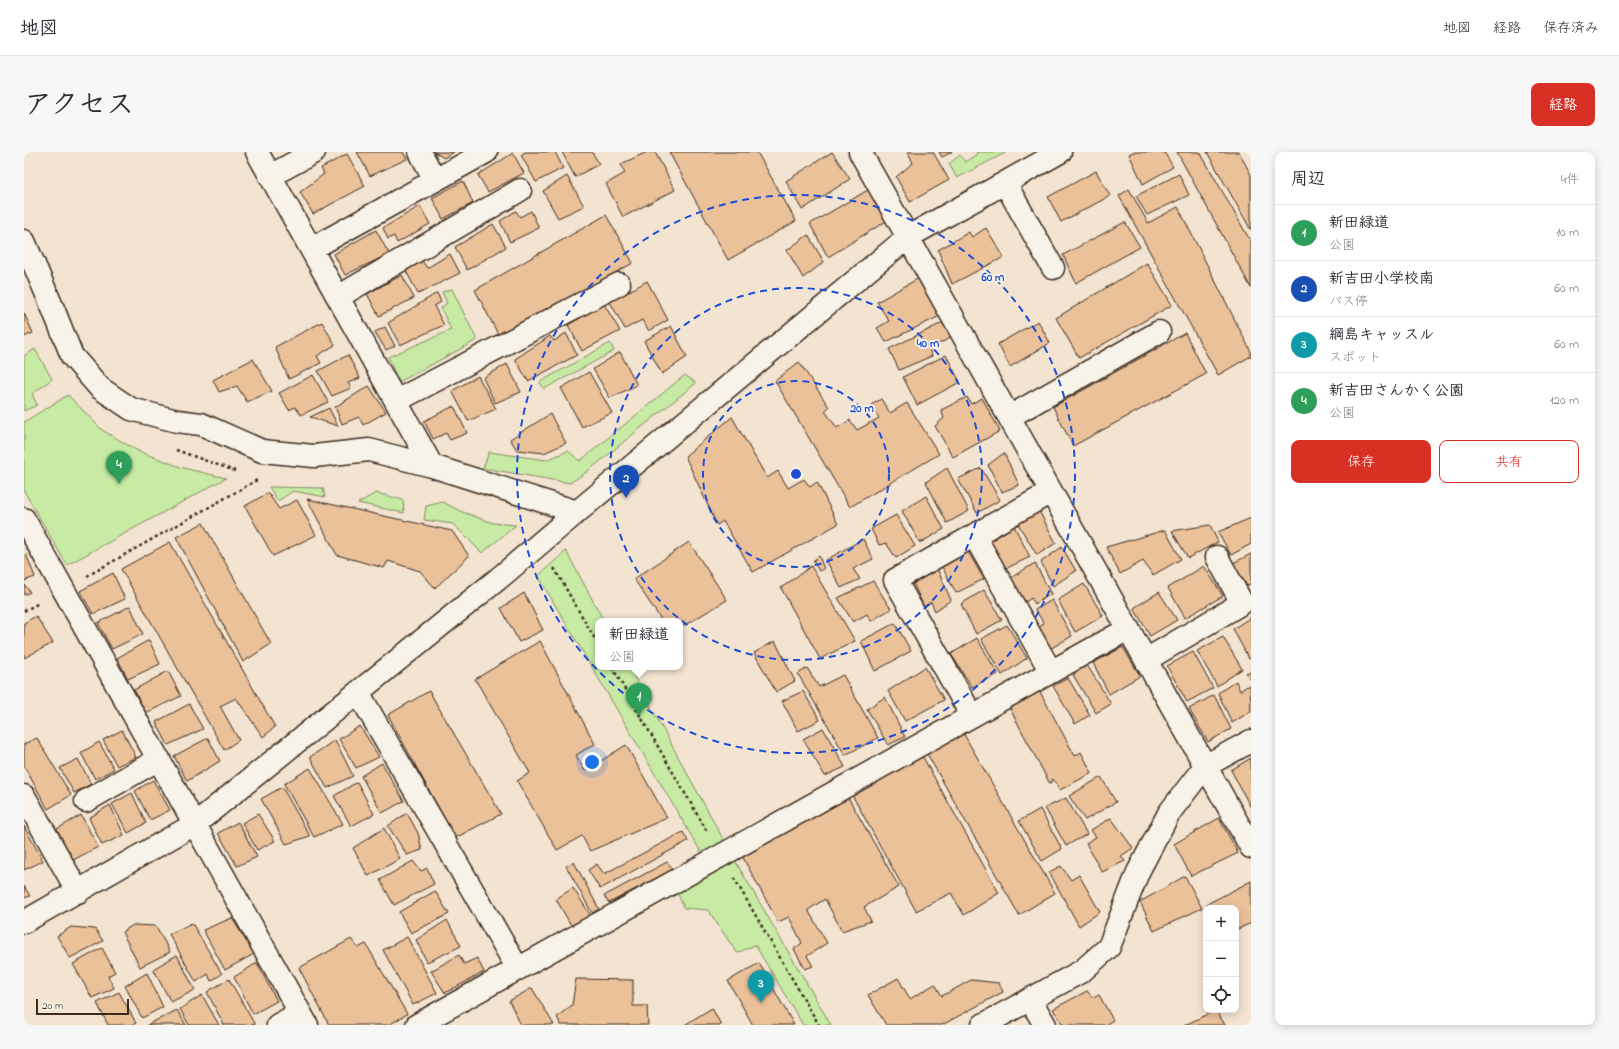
<!DOCTYPE html>
<html lang="ja">
<meta charset="utf-8">
<style>
body{margin:0;font-family:"Indie Flower","Klee One",sans-serif;background:#f7f7f7;color:#2b2b33}
.controls{position:absolute;right:12px;bottom:12px;display:grid;overflow:hidden;border-radius:8px;box-shadow:0 2px 10px #0003}
.controls button{width:36px;height:36px;display:grid;place-items:center;padding:0;border:0;border-bottom:1px solid #e1e1e2;background:#fff;color:#2b2b33;font:20px sans-serif}
.scale{position:absolute;left:12px;bottom:10px;width:93px;box-sizing:border-box;padding-left:4px;border:2px solid #3b2a1e;border-top:0;font-size:11px;line-height:14px;white-space:nowrap;color:#3b2a1e;-webkit-text-stroke:3px #f7f3e8;paint-order:stroke}
.you{position:absolute;left:568px;top:610px;width:14px;height:14px;margin:-10px;border:3px solid #fff;border-radius:50%;background:#1a73e8;box-shadow:0 0 0 6px #1a73e833}
.badge{display:grid;place-items:center;width:26px;height:26px;border-radius:50%;background:#d93025;color:#fff;font-size:13px;font-weight:700}
.pin{position:absolute;translate:-50% -33px;filter:drop-shadow(0 1px 2px #0008)}
.pin::after{content:'';position:absolute;top:21px;width:14px;height:12px;background:inherit;clip-path:polygon(0 0,100% 0,50% 100%)}
.popup{position:absolute;left:571px;top:466px;width:88px;height:52px;box-sizing:border-box;display:grid;place-content:center;border-radius:8px;background:#fff;filter:drop-shadow(0 1px 3px #0005);font-size:13px;white-space:nowrap;color:#7c7c81}
.popup b{font-size:15px;color:#2b2b33}
.popup::after{content:'';position:absolute;left:50%;top:100%;margin-left:-8px;border:8px solid transparent;border-top-color:#fff}
.list{margin:0;padding:0;list-style:none}
h2{display:flex;justify-content:space-between;align-items:center;height:52px;margin:0;padding:0 16px;font-size:17px}
h2 small{font-size:13px;font-weight:400;color:#7c7c81}
.list li{display:grid;grid-template-columns:26px 1fr auto;gap:12px;align-items:center;box-sizing:border-box;height:56px;padding:0 16px;border-top:1px solid #e1e1e2}
.list b{display:block;font-size:15px;white-space:nowrap}
.list p{margin:0;font-size:13px;white-space:nowrap;color:#7c7c81}
.list em{font-size:13px;font-style:normal;color:#7c7c81}
.actions{display:flex;gap:8px;padding:12px 16px}
.actions a{flex:1;padding:9px 0;border:1px solid #d93025;border-radius:8px;text-align:center;font-size:14px;color:#d93025}
.actions .main{background:#d93025;color:#fff}
.icon{flex:none;width:22px;height:22px;fill:none;stroke:currentColor;stroke-width:2;stroke-linecap:round;stroke-linejoin:round}
.map{position:relative;flex:none;width:1227px;height:873px;overflow:hidden;border-radius:8px}
header{display:flex;align-items:center;gap:24px;box-sizing:border-box;height:56px;padding:0 20px;background:#fff;border-bottom:1px solid #e1e1e2}
header strong{font-size:19px}
nav{display:flex;gap:22px;margin-inline-start:auto;font-size:14px}
.intro{display:flex;align-items:center;justify-content:space-between;box-sizing:border-box;height:96px;padding:0 24px}
h1{margin:0;font-size:28px}
.button{padding:10px 18px;border-radius:8px;background:#d93025;color:#fff;font-size:14px;font-weight:700}
main{display:flex;gap:24px;padding:0 24px}
aside{flex:1;background:#fff;border-radius:8px;box-shadow:0 2px 10px #0003}
.map>svg:first-child{display:block}
.green{fill:#c7eba4;stroke:#818a61}
.building{fill:#ebc19a;stroke:#3b2a1e}
.lines{fill:none;stroke-linecap:round;stroke-linejoin:round}
.minor-casing{stroke:#3b2a1e;stroke-width:25}
.path{stroke:#3b2a1e;stroke-width:2.5;stroke-dasharray:3 3;stroke-linecap:butt}
.minor{stroke:#f7f3e8;stroke-width:22}
.ring{fill:none;stroke:#1d4ed8;stroke-width:2;stroke-dasharray:7 5}
.centre{fill:#1d4ed8;stroke:#f7f3e8;stroke-width:2}
.ring-label{font-size:12px;text-anchor:middle;font-weight:bold;fill:#1d4ed8;stroke:#f7f3e8;stroke-width:3.5;stroke-linejoin:round;paint-order:stroke}
</style>
<header>
<strong>地図</strong>
<nav><a>地図</a><a>経路</a><a>保存済み</a></nav>
</header>
<div class="intro"><h1>アクセス</h1><a class="button">経路</a></div>
<main>
<div class="map">
<svg width="1227" height="873" viewBox="0 0 1227 873">
<rect width="100%" height="100%" fill="#f3e4d1"/>
<filter id="ink" filterUnits="userSpaceOnUse"><feTurbulence type="fractalNoise" baseFrequency=".025" numOctaves="2"/><feDisplacementMap in="SourceGraphic" scale="8" xChannelSelector="R" yChannelSelector="G"/><feConvolveMatrix kernelMatrix="1 2 1 2 8 2 1 2 1" color-interpolation-filters="sRGB"/></filter>
<g filter="url(#ink)">
<path class="green" d="M 952,0 L 981,0 L 981,1 L 933,26 L 925,12 L 936,3 L 941,10 L 953,2 Z
M 428,137 L 453,188 L 375,230 L 364,205 L 427,178 L 417,156 L 423,151 L 418,140 Z
M 586,191 L 590,199 L 520,237 L 516,230 Z
M 11,197 L 28,227 L 8,242 L 13,253 L 0,259 L 0,204 Z
M 661,223 L 672,231 L 564,319 L 546,331 L 459,316 L 465,300 L 522,308 L 544,299 L 556,309 Z
M 44,243 L 78,278 L 114,299 L 159,316 L 202,326 L 43,413 L 0,339 L 0,270 Z
M 245,335 L 299,336 L 301,345 L 269,339 L 254,349 Z
M 352,341 L 379,348 L 380,361 L 334,351 Z
M 419,350 L 436,359 L 469,371 L 492,373 L 458,401 L 429,372 L 400,368 L 402,354 Z
M 542,399 L 580,469 L 574,469 L 574,515 L 605,515 L 709,705 L 807,873 L 779,873 L 731,793 L 713,801 L 684,758 L 660,756 L 653,740 L 687,717 L 514,424 Z"/>
<path class="building" d="M 333,0 L 379,0 L 383,7 L 346,24 Z
M 410,0 L 430,0 L 420,6 Z
M 501,0 L 531,0 L 539,16 L 512,30 L 497,3 Z
M 538,0 L 568,0 L 575,12 L 551,25 Z
M 623,0 L 631,0 L 651,38 L 599,65 L 582,32 L 601,21 L 597,12 Z
M 645,0 L 733,0 L 772,69 L 704,108 Z
M 808,0 L 826,27 L 778,58 L 762,29 Z
M 884,0 L 909,0 L 925,28 L 886,50 L 872,25 L 889,11 Z
M 915,0 L 928,0 L 918,5 Z
M 1109,0 L 1140,0 L 1149,15 L 1119,32 L 1105,2 Z
M 1153,0 L 1176,0 L 1227,90 L 1227,136 Z
M 1183,0 L 1215,0 L 1227,23 L 1227,78 Z
M 489,1 L 500,21 L 464,40 L 454,23 Z
M 323,2 L 341,34 L 289,62 L 276,40 L 300,22 L 297,16 Z
M 1072,19 L 1086,44 L 1037,70 L 1024,45 Z
M 1155,22 L 1165,43 L 1123,63 L 1112,44 Z
M 543,24 L 560,54 L 534,66 L 519,39 Z
M 439,29 L 449,51 L 419,67 L 408,46 Z
M 1105,37 L 1124,71 L 1154,55 L 1227,200 L 1227,204 L 1194,223 L 1095,44 Z
M 844,38 L 864,68 L 804,105 L 786,72 Z
M 396,54 L 406,72 L 373,91 L 370,84 L 364,87 L 359,76 Z
M 492,59 L 496,65 L 507,59 L 515,76 L 486,90 L 476,69 Z
M 582,63 L 609,111 L 475,184 L 451,138 Z
M 1101,70 L 1116,95 L 1052,131 L 1039,103 Z
M 469,72 L 482,95 L 443,118 L 431,95 Z
M 962,76 L 980,105 L 928,132 L 914,98 L 945,80 L 948,85 Z
M 352,78 L 365,102 L 321,123 L 310,102 Z
M 784,83 L 800,110 L 779,126 L 763,98 Z
M 426,102 L 436,121 L 394,142 L 382,119 L 398,109 L 403,116 Z
M 1123,111 L 1148,153 L 1055,206 L 1032,166 Z
M 378,123 L 390,146 L 355,164 L 343,142 Z
M 895,126 L 916,164 L 862,190 L 853,176 L 865,169 L 853,150 Z
M 623,129 L 644,168 L 625,179 L 618,168 L 601,177 L 586,150 Z
M 413,141 L 417,150 L 410,154 L 420,173 L 376,193 L 364,171 Z
M 580,152 L 596,179 L 558,199 L 544,173 Z
M 0,161 L 9,181 L 0,185 Z
M 1014,169 L 1026,191 L 986,215 L 974,192 Z
M 298,170 L 311,193 L 293,204 L 297,211 L 265,227 L 251,195 Z
M 920,170 L 928,185 L 905,197 L 908,204 L 875,218 L 865,197 Z
M 647,174 L 663,205 L 638,222 L 620,189 Z
M 361,175 L 371,194 L 362,198 L 351,180 Z
M 542,181 L 553,203 L 504,229 L 491,207 L 526,184 L 530,189 Z
M 1161,181 L 1182,222 L 1049,294 L 1029,255 Z
M 596,200 L 613,233 L 586,246 L 569,217 Z
M 324,203 L 336,226 L 324,231 L 327,236 L 308,244 L 294,219 Z
M 922,203 L 936,230 L 893,253 L 879,225 Z
M 229,207 L 248,239 L 223,250 L 213,234 L 195,240 L 189,228 Z
M 775,210 L 805,255 L 801,259 L 813,276 L 826,268 L 833,278 L 855,266 L 847,253 L 857,247 L 866,261 L 883,251 L 915,302 L 826,355 L 751,229 Z
M 483,212 L 497,240 L 471,251 L 459,226 Z
M 565,220 L 588,261 L 558,275 L 537,236 Z
M 289,223 L 304,250 L 277,263 L 271,255 L 265,258 L 255,241 Z
M 454,224 L 472,257 L 444,269 L 428,239 Z
M 345,234 L 362,260 L 339,273 L 335,265 L 318,272 L 311,255 Z
M 943,245 L 947,252 L 958,246 L 976,279 L 929,305 L 911,274 L 920,266 L 917,258 Z
M 430,254 L 443,281 L 426,288 L 422,281 L 409,287 L 400,269 Z
M 305,256 L 314,274 L 286,265 Z
M 526,262 L 542,291 L 520,301 L 493,298 L 486,287 Z
M 708,265 L 743,326 L 754,319 L 764,336 L 780,327 L 786,335 L 793,330 L 814,372 L 729,420 L 699,369 L 693,373 L 661,304 Z
M 980,301 L 995,333 L 978,340 L 964,313 Z
M 923,316 L 945,359 L 923,371 L 902,330 Z
M 957,316 L 976,348 L 953,361 L 934,327 Z
M 244,341 L 255,357 L 273,348 L 292,383 L 249,404 L 221,354 Z
M 902,344 L 920,377 L 896,391 L 878,359 Z
M 283,347 L 428,379 L 445,404 L 411,436 L 396,419 L 364,409 L 360,416 L 313,403 Z
M 1014,357 L 1032,391 L 1013,403 L 994,372 Z
M 872,363 L 891,394 L 872,406 L 862,391 L 855,393 L 847,377 Z
M 1227,366 L 1227,392 L 1207,403 L 1194,380 Z
M 179,371 L 247,492 L 219,510 L 152,385 Z
M 1186,373 L 1194,390 L 1164,406 L 1148,379 Z
M 990,374 L 1006,405 L 979,418 L 964,391 Z
M 1141,378 L 1157,407 L 1129,423 L 1119,409 L 1096,422 L 1082,395 Z
M 839,387 L 849,407 L 829,417 L 836,427 L 817,436 L 802,408 Z
M 146,390 L 251,575 L 239,585 L 212,546 L 196,554 L 215,588 L 200,598 L 97,417 Z
M 665,390 L 703,448 L 656,476 L 656,469 L 638,469 L 610,427 Z
M 1038,395 L 1052,419 L 1029,434 L 1017,410 Z
M 943,398 L 960,427 L 932,441 L 917,413 Z
M 2,402 L 11,425 L 0,429 L 0,404 Z
M 1227,402 L 1227,431 L 1223,434 L 1209,411 Z
M 795,404 L 800,417 L 795,419 L 789,409 Z
M 1011,411 L 1027,442 L 1011,452 L 1007,446 L 999,452 L 985,427 Z
M 787,414 L 831,489 L 796,507 L 757,436 Z
M 912,414 L 927,448 L 911,459 L 907,450 L 900,455 L 889,431 Z
M 1180,414 L 1199,444 L 1161,466 L 1144,436 Z
M 89,421 L 101,447 L 69,462 L 56,439 Z
M 849,429 L 867,457 L 847,469 L 843,462 L 829,470 L 814,446 Z
M 0,432 L 6,440 L 0,443 Z
M 1060,432 L 1079,464 L 1051,480 L 1034,448 Z
M 960,438 L 978,468 L 952,482 L 937,452 Z
M 1135,440 L 1153,468 L 1126,484 L 1110,456 Z
M 500,441 L 519,478 L 495,490 L 477,456 Z
M 1028,448 L 1048,484 L 1026,497 L 1014,476 L 1020,471 L 1011,458 Z
M 106,454 L 119,482 L 88,497 L 74,471 Z
M 12,464 L 29,491 L 0,506 L 0,471 Z
M 1227,465 L 1227,506 L 1225,507 L 1209,477 Z
M 871,471 L 887,499 L 851,519 L 837,489 Z
M 983,473 L 1003,506 L 978,523 L 957,487 Z
M 1199,485 L 1218,517 L 1193,534 L 1173,499 Z
M 953,486 L 974,522 L 948,535 L 927,502 Z
M 125,488 L 136,512 L 104,527 L 93,506 Z
M 516,489 L 571,592 L 552,603 L 561,619 L 602,593 L 643,666 L 566,699 L 558,684 L 533,698 L 493,629 L 506,621 L 451,527 Z
M 751,489 L 771,529 L 752,540 L 730,501 Z
M 1099,495 L 1116,524 L 1085,542 L 1069,511 Z
M 1169,500 L 1189,536 L 1163,550 L 1143,514 Z
M 1063,513 L 1087,552 L 1072,561 L 1049,523 Z
M 901,515 L 920,548 L 881,569 L 864,539 Z
M 783,516 L 795,535 L 819,523 L 854,586 L 821,603 L 774,522 Z
M 144,519 L 157,544 L 122,561 L 110,538 Z
M 1227,519 L 1227,529 L 1222,521 Z
M 1044,526 L 1066,563 L 1051,572 L 1029,534 Z
M 1212,529 L 1216,539 L 1226,532 L 1227,559 L 1208,571 L 1194,541 Z
M 1015,538 L 1051,604 L 1057,600 L 1068,621 L 1036,638 L 1029,627 L 1026,632 L 985,555 Z
M 405,539 L 477,662 L 431,686 L 364,563 Z
M 779,539 L 796,568 L 774,579 L 758,549 Z
M 1190,543 L 1207,577 L 1184,590 L 1165,557 Z
M 861,545 L 881,585 L 864,593 L 843,557 Z
M 165,552 L 179,577 L 144,593 L 132,570 Z
M 336,574 L 355,605 L 332,616 L 315,587 Z
M 799,576 L 821,615 L 801,624 L 779,587 Z
M 98,578 L 112,605 L 93,614 L 79,588 Z
M 938,579 L 1031,741 L 995,763 L 902,600 Z
M 13,586 L 47,643 L 24,657 L 0,614 L 0,592 Z
M 184,586 L 196,609 L 163,629 L 150,604 Z
M 311,588 L 329,624 L 303,636 L 286,605 Z
M 75,590 L 90,617 L 71,627 L 57,601 Z
M 896,600 L 975,741 L 940,763 L 927,741 L 892,759 L 827,641 Z
M 1227,606 L 1227,656 L 1207,618 Z
M 54,607 L 67,632 L 50,641 L 36,616 Z
M 358,611 L 380,649 L 358,661 L 337,624 Z
M 286,616 L 319,672 L 290,685 L 260,632 Z
M 1077,625 L 1092,650 L 1061,668 L 1045,644 Z
M 129,628 L 146,658 L 126,668 L 111,639 Z
M 333,630 L 350,662 L 327,674 L 310,644 Z
M 258,635 L 286,684 L 262,692 L 237,647 Z
M 821,640 L 875,735 L 840,755 L 847,769 L 818,779 L 801,747 L 784,758 L 803,791 L 783,804 L 789,814 L 781,817 L 770,797 L 778,791 L 765,765 L 754,770 L 717,702 Z
M 108,641 L 122,671 L 104,681 L 88,652 Z
M 1042,646 L 1063,682 L 1042,694 L 1021,656 Z
M 86,653 L 100,683 L 78,693 L 65,666 Z
M 1016,657 L 1038,697 L 1018,709 L 995,669 Z
M 383,661 L 394,681 L 398,698 L 383,703 L 364,674 Z
M 234,662 L 251,689 L 233,698 L 218,671 Z
M 57,663 L 74,695 L 49,708 L 33,677 Z
M 1087,666 L 1109,696 L 1097,704 L 1101,709 L 1078,720 L 1062,691 L 1072,685 L 1067,678 Z
M 1195,666 L 1214,701 L 1167,724 L 1150,692 Z
M 214,670 L 233,705 L 213,714 L 194,681 Z
M 0,674 L 19,709 L 0,718 Z
M 360,676 L 376,707 L 344,724 L 329,696 Z
M 659,680 L 664,689 L 576,737 L 564,718 L 573,712 L 580,722 Z
M 389,709 L 397,719 L 403,716 L 410,732 L 370,753 L 356,728 Z
M 550,710 L 575,757 L 568,761 L 542,714 Z
M 643,710 L 649,717 L 585,751 L 580,744 Z
M 1037,714 L 1047,728 L 1055,723 L 1076,760 L 1055,774 L 1025,720 Z
M 1161,724 L 1178,756 L 1130,779 L 1116,750 Z
M 1227,729 L 1227,771 L 1212,778 L 1212,756 L 1185,756 L 1183,752 Z
M 0,734 L 6,744 L 0,746 Z
M 549,736 L 567,764 L 548,775 L 532,747 Z
M 411,739 L 425,762 L 387,781 L 375,760 Z
M 208,766 L 230,802 L 201,818 L 179,778 Z
M 423,768 L 437,794 L 403,810 L 392,788 Z
M 168,771 L 198,822 L 187,829 L 184,822 L 172,830 L 145,782 Z
M 109,773 L 132,774 L 146,800 L 116,815 L 98,780 Z
M 47,775 L 71,777 L 79,789 L 46,806 L 33,784 Z
M 383,785 L 413,841 L 389,853 L 359,798 Z
M 327,787 L 334,796 L 342,792 L 383,862 L 365,873 L 305,873 L 275,816 Z
M 78,796 L 91,820 L 84,824 L 90,836 L 68,846 L 49,812 Z
M 153,803 L 171,838 L 147,850 L 129,817 Z
M 435,803 L 440,812 L 453,806 L 460,820 L 421,841 L 407,819 Z
M 233,811 L 253,849 L 229,862 L 210,825 Z
M 735,811 L 770,873 L 729,873 L 704,829 Z
M 123,821 L 139,855 L 118,866 L 101,834 Z
M 874,826 L 886,847 L 911,832 L 918,844 L 947,828 L 975,831 L 979,840 L 918,873 L 862,873 L 844,843 Z
M 205,827 L 231,873 L 200,873 L 183,840 Z
M 552,827 L 609,828 L 609,854 L 623,854 L 624,873 L 537,873 L 533,865 L 548,853 Z
M 508,836 L 530,873 L 497,873 L 485,849 Z
M 1063,839 L 1069,846 L 1075,843 L 1089,868 L 1081,873 L 1039,873 L 1029,857 Z
M 95,840 L 112,871 L 108,873 L 84,873 L 73,851 Z
M 178,843 L 195,873 L 165,873 L 156,857 Z
M 688,856 L 697,873 L 662,873 L 662,872 Z
M 153,858 L 162,873 L 123,873 Z
M 1192,858 L 1201,873 L 1161,873 Z"/>
<g class="lines">
<defs>
<path id="minor" d="M 233,0 L 408,314 L 553,360
M 396,0 L 411,28
M 836,0 L 1227,695
M 246,24 L 290,0
M 981,31 L 1029,116
M 0,89 L 30,159 L 48,204 L 76,236 L 107,257 L 153,269 L 177,272 L 238,299 L 290,304 L 345,298 L 408,314
M 287,97 L 462,0
M 314,145 L 496,38
M 372,249 L 595,132
M 985,265 L 1135,180
M 0,367 L 283,873
M 950,383 L 1027,520
M 1122,508 L 1218,451 L 1193,405
M 334,540 L 494,817
M 948,564 L 871,428 L 1027,340
M 0,644 L 54,740
M 62,649 L 135,607
M 0,770 L 171,672 L 474,427 L 553,360 L 884,85 L 1036,0
M 1006,847 L 1021,873
M 254,873 L 276,861
M 393,873 L 1104,477
M 959,873 L 1058,819 L 1085,795 L 1114,720 L 1145,661 L 1181,614 L 1227,589"/>
</defs>
<use href="#minor" class="minor-casing"/>
<path class="path" d="M 152,298 L 211,319
M 530,416 L 574,492
M 63,424 L 235,327
M 0,459 L 15,451
M 588,515 L 684,681
M 710,726 L 795,873"/>
<use href="#minor" class="minor"/>
</g>
</g>
<g class="ring">
<circle cx="772" cy="322" r="93"/>
<circle cx="772" cy="322" r="186"/>
<circle cx="772" cy="322" r="279"/>
</g>
<circle cx="772" cy="322" r="6" class="centre"/>
<g class="ring-label">
<text x="969" y="129">60 m</text>
<text x="904" y="195">40 m</text>
<text x="838" y="260">20 m</text>
</g>
</svg>
<div class="controls">
<button>+</button>
<button>−</button>
<button><svg class="icon" aria-label="locate" viewBox="0 0 24 24"><circle cx="12" cy="12" r="6"/><path d="M12 2v4M12 18v4M2 12h4M18 12h4"/></svg></button>
</div>
<div class="scale">20 m</div>
<div class="you"></div>
<div class="pin badge" style="left:615px;top:564px;background:#2e9e5b">1</div>
<div class="popup"><b>新田緑道</b>公園</div>
<div class="pin badge" style="left:602px;top:346px;background:#1a4fb4">2</div>
<div class="pin badge" style="left:737px;top:851px;background:#0f9aa8">3</div>
<div class="pin badge" style="left:95px;top:332px;background:#2e9e5b">4</div>
</div>
<aside>
<h2>周辺<small>4件</small></h2>
<ul class="list">
<li><span class="badge" style="background:#2e9e5b">1</span><div><b>新田緑道</b><p>公園</p></div><em>10 m</em></li>
<li><span class="badge" style="background:#1a4fb4">2</span><div><b>新吉田小学校南</b><p>バス停</p></div><em>60 m</em></li>
<li><span class="badge" style="background:#0f9aa8">3</span><div><b>綱島キャッスル</b><p>スポット</p></div><em>60 m</em></li>
<li><span class="badge" style="background:#2e9e5b">4</span><div><b>新吉田さんかく公園</b><p>公園</p></div><em>120 m</em></li>
</ul>
<div class="actions"><a class="main">保存</a><a>共有</a></div>
</aside>
</main>
